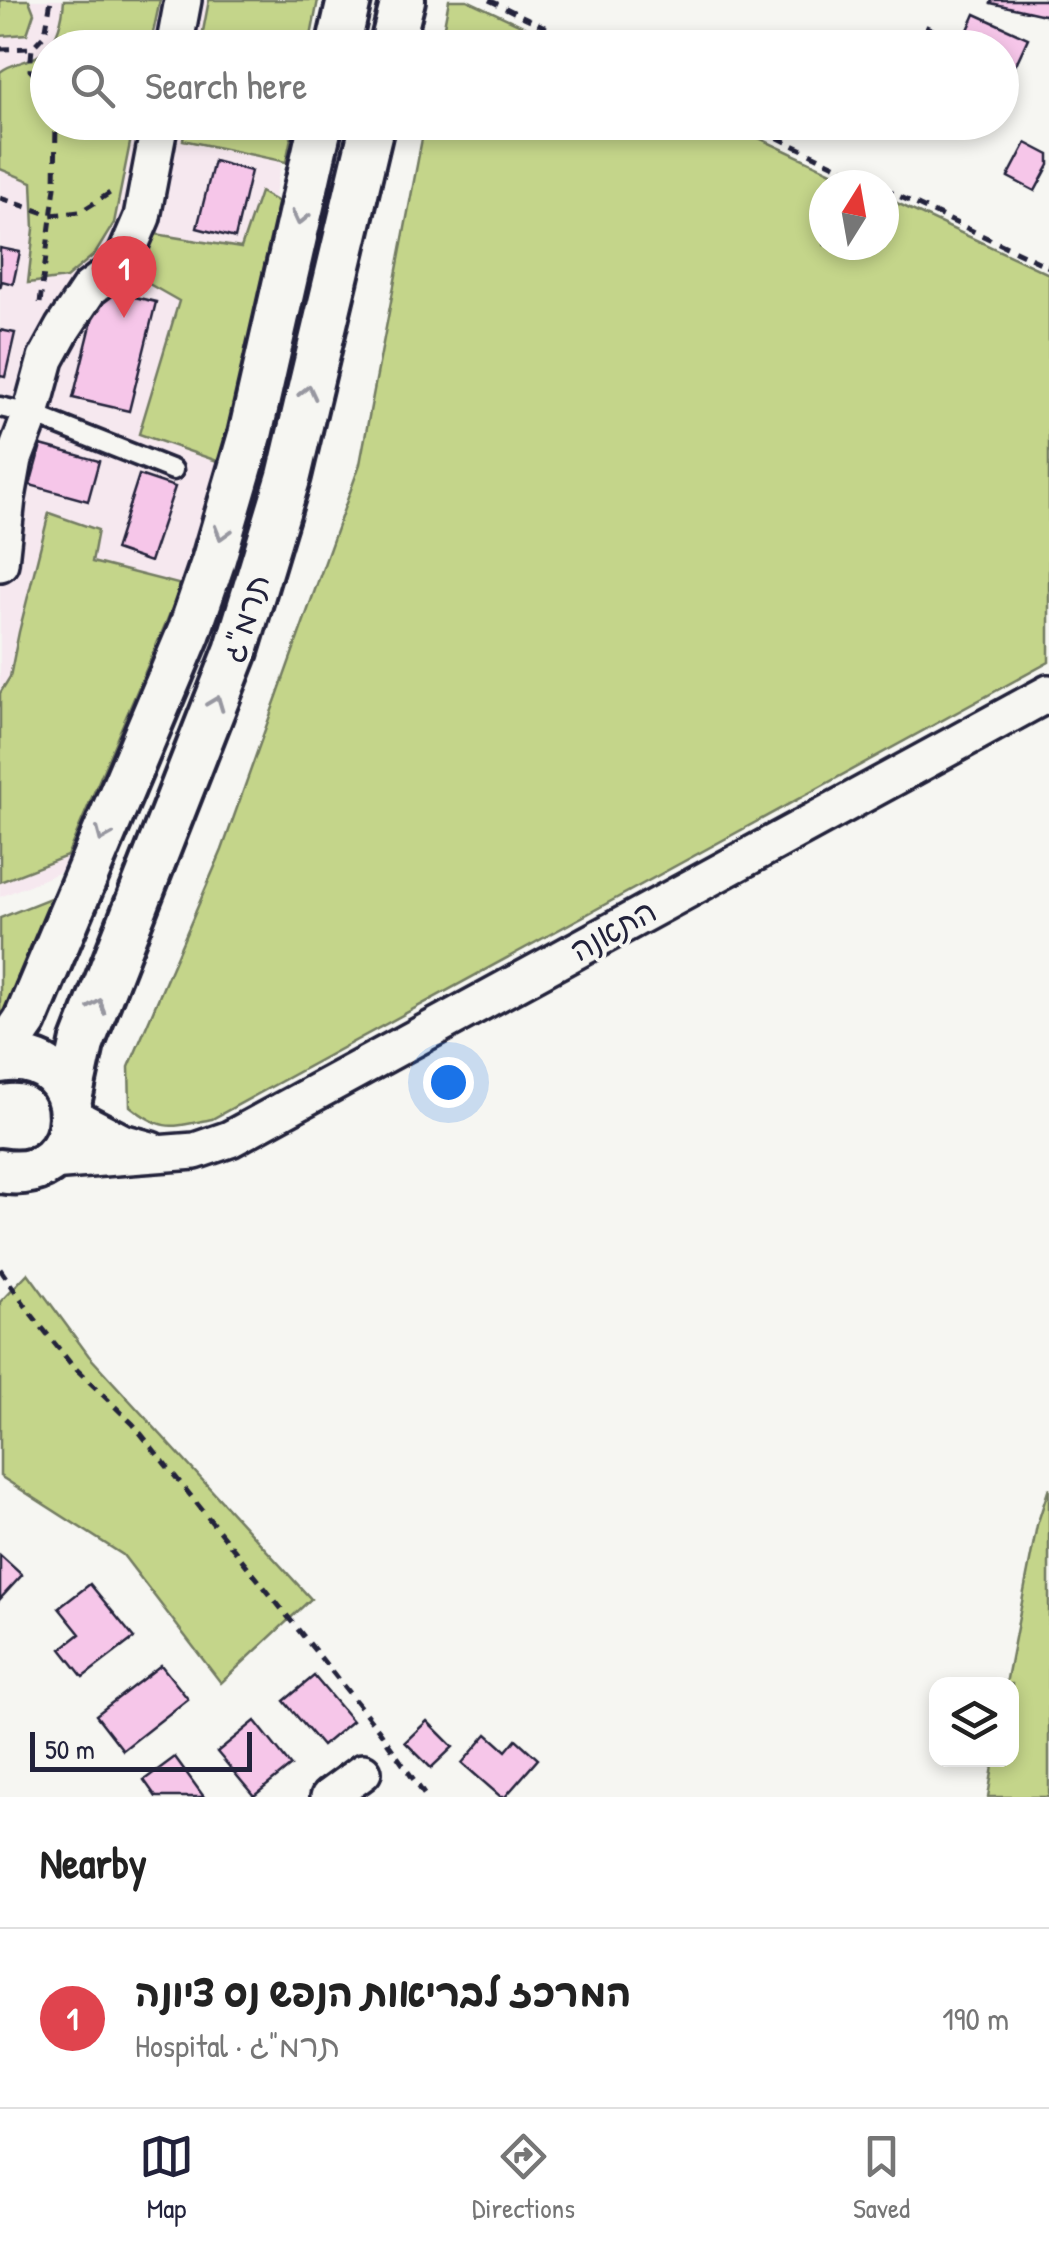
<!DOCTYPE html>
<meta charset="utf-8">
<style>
body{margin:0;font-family:"Patrick Hand","Playpen Sans Hebrew",sans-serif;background:#f2f2f2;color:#222}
.controls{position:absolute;right:30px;bottom:30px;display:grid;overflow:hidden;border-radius:20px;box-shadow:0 5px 15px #0003}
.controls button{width:90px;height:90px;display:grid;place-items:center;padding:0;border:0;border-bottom:2px solid #e0e0e0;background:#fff;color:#222;font:50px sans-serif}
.compass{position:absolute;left:809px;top:170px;width:90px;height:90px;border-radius:50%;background:#fff;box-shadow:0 5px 15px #0003;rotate:11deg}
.scale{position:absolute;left:30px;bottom:25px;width:222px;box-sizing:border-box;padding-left:10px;border:5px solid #22223b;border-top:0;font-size:28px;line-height:35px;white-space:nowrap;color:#22223b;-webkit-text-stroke:8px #f6f6f2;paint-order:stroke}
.you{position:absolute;left:448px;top:1082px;width:35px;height:35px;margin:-25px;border:8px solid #fff;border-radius:50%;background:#1a73e8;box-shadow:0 0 0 15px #1a73e833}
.badge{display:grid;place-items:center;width:65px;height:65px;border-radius:50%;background:#22223b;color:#fff;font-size:32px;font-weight:700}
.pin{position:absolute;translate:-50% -82px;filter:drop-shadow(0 2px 5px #0008)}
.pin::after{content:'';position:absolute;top:52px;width:35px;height:30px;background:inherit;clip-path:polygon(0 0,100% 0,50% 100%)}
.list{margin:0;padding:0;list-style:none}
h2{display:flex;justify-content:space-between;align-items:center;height:130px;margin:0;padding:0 40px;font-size:42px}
h2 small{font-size:32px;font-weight:400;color:#767676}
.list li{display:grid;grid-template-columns:65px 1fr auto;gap:30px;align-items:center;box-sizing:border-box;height:180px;padding:0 40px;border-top:2px solid #e0e0e0}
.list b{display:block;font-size:38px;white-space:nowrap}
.list p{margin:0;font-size:32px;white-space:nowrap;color:#767676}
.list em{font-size:32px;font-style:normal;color:#767676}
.icon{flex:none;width:55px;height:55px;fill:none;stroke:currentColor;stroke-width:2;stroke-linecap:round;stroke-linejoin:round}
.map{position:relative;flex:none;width:1049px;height:1797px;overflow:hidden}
.search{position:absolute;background:#fff;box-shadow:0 5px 15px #0003;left:30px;right:30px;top:30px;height:110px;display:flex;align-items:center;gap:25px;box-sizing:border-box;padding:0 35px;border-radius:55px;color:#767676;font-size:38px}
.sheet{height:310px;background:#fff}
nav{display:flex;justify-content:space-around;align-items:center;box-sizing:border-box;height:140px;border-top:2px solid #e0e0e0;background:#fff;font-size:28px;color:#767676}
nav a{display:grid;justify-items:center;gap:5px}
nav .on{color:#22223b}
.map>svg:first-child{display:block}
.built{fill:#f6e8ef}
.green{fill:#c4d58a;stroke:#737c62;stroke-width:2.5}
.building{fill:#f6c6e9;stroke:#22223b;stroke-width:2.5}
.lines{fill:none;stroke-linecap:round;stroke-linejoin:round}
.service-casing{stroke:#22223b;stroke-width:25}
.minor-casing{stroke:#22223b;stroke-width:42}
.tertiary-casing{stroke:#22223b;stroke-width:50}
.path{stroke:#22223b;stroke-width:5;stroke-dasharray:10 8;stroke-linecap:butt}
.service{stroke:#f6f6f2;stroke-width:18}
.minor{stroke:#f6f6f2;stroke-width:35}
.tertiary{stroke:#f6f6f2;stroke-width:42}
.oneway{stroke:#9797a0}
.labels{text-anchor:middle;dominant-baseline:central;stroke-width:8;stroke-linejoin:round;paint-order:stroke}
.street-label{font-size:32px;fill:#22223b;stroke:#f6f6f2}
</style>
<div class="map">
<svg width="1049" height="1797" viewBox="0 0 1049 1797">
<rect width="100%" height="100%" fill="#f6f6f2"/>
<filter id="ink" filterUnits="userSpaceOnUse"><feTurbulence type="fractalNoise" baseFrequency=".01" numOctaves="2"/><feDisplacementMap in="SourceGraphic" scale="20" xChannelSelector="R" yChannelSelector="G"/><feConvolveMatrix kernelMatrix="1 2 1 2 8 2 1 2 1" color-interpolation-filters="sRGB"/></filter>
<g filter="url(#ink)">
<path class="built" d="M 0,0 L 316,0 L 306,47 L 48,48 L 48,122 L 290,123 L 207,514 L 75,866 L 0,897 Z"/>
<path class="green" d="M 0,0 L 29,0 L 34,13 L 27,34 L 0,36 Z
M 64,0 L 160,0 L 150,47 L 48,48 L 48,122 L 134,123 L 114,223 L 95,254 L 66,278 L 28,283 L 34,229 L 32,182 L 0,169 L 0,72 C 13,61 34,62 44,52 C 58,41 63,16 64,0 Z
M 209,0 L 318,0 L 309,47 L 200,47 Z
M 449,0 L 467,0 L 568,47 L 440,47 Z
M 186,123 L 186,122 L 294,123 L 286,162 L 183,140 Z
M 425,123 L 727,123 L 859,185 L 824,185 L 824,245 L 884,245 L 884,197 L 1049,274 L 1049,662 L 212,1119 C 171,1127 164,1133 130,1106 L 129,1067 L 222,850 L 360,464 Z
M 260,192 L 280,203 L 226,464 L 139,434 L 179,301 L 135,276 L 155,234 L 241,248 Z
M 49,513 L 98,530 L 92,562 L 182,585 L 67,856 L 0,882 L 0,693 L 10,677 L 19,632 Z
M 65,892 L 4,1022 L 0,1023 L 0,918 Z
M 28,1273 L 89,1356 L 311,1599 L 221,1683 L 123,1555 L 0,1476 L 0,1302 Z
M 1049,1488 L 1049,1797 L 988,1797 L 994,1760 L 1012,1760 L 1012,1684 L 1006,1684 L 1037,1525 Z"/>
<path class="building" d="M 992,0 L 1049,0 L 1049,16 L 991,3 Z
M 975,14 L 1028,38 L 1005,88 L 1002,86 L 1002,48 L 960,48 Z
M 927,26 L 955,39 L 951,48 L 917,48 Z
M 1026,143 L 1049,155 L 1049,165 L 1035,191 L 1008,177 Z
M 214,161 L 251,171 L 235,238 L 197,228 Z
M 0,248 L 20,252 L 13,284 L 2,281 L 0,288 Z
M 100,289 L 156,302 L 129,411 L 73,398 Z
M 0,330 L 15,333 L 5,377 L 0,376 Z
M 41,445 L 99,461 L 88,501 L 30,485 Z
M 139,475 L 175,487 L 150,562 L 115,550 Z
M 0,1555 L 22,1575 L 0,1599 Z
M 90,1584 L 134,1638 L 83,1677 L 61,1649 L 80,1634 L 59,1608 Z
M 161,1665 L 188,1699 L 123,1750 L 96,1715 Z
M 314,1676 L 352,1721 L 322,1746 L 284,1701 Z
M 255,1721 L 291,1766 L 254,1796 L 217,1752 Z
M 427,1721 L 453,1747 L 431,1768 L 405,1742 Z
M 487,1734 L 506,1751 L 516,1739 L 538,1759 L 505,1797 L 501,1797 L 462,1763 Z
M 175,1757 L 204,1797 L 156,1797 L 144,1780 Z"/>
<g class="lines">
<defs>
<path id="service" d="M 0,407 L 31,414 L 173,470"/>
<path id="minor" d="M 174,48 L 183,0
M 0,563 L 7,498 L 14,459 L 31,414 L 46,359 L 63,328 L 89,289 L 122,264 L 142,217 L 160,122
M 72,1116 L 122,1142 L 151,1150
M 50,1162 L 195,1151 L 230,1139 L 1049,693
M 329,1797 L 363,1772"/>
<path id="tertiary" d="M 338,48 L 349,0
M 391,48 L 403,0
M 0,1057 L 25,1021 L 189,632 L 213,562 L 250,435 L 321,122
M 0,1061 C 97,1046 92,1189 0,1171
M 70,1099 L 82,1044 L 236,651 L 289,476 L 373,122"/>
</defs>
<use href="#service" class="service-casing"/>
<use href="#minor" class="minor-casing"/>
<use href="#tertiary" class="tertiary-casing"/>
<path class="path" d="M 489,0 L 588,48
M 0,49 L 32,48
M 48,89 L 30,70 L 32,48 L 45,34 L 51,0
M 745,122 L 876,185
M 884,189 L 1049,267
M 0,198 L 51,215 L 80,212 L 113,191
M 40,303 L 55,187 L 56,122
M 0,1269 L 32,1315 L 71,1364 L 133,1424 L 378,1729 L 426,1797"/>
<use href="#service" class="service"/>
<use href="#minor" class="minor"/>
<use href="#tertiary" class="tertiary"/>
</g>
<defs><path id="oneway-chevron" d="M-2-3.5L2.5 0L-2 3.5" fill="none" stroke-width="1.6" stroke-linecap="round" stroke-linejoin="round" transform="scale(2.5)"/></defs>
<g class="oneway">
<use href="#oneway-chevron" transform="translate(300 218) rotate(103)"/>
<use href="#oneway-chevron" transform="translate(308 392) rotate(-77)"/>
<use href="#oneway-chevron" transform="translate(222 533) rotate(106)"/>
<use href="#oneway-chevron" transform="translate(216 703) rotate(-69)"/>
<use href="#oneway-chevron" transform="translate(103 835) rotate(113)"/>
<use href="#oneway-chevron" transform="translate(98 1006) rotate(-69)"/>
</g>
</g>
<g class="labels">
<g class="street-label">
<text transform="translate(245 618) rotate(-72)">תרמ"ג</text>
<text transform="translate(613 930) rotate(-29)">התאנה</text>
</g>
</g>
</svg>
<div class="controls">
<button><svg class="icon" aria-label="layers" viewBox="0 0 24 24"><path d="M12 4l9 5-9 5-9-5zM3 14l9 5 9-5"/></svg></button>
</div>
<svg class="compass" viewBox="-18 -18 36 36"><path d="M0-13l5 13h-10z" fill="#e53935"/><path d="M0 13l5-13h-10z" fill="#767676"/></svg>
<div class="scale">50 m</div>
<div class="you"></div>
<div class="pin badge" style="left:124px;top:318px;background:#e0444e">1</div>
<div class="search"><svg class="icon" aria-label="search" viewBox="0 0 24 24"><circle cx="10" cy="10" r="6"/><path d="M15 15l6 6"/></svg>Search here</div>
</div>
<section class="sheet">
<h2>Nearby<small></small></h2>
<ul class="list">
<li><span class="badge" style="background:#e0444e">1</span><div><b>המרכז לבריאות הנפש נס ציונה</b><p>Hospital · תרמ&quot;ג</p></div><em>190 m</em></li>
</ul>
</section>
<nav>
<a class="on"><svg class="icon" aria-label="map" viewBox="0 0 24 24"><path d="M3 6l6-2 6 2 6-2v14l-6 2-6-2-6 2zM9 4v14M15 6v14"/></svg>Map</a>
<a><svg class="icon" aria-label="directions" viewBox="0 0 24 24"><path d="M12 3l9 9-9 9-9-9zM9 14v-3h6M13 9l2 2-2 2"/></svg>Directions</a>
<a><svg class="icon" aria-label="saved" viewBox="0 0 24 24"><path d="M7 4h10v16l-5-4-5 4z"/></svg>Saved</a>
</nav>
